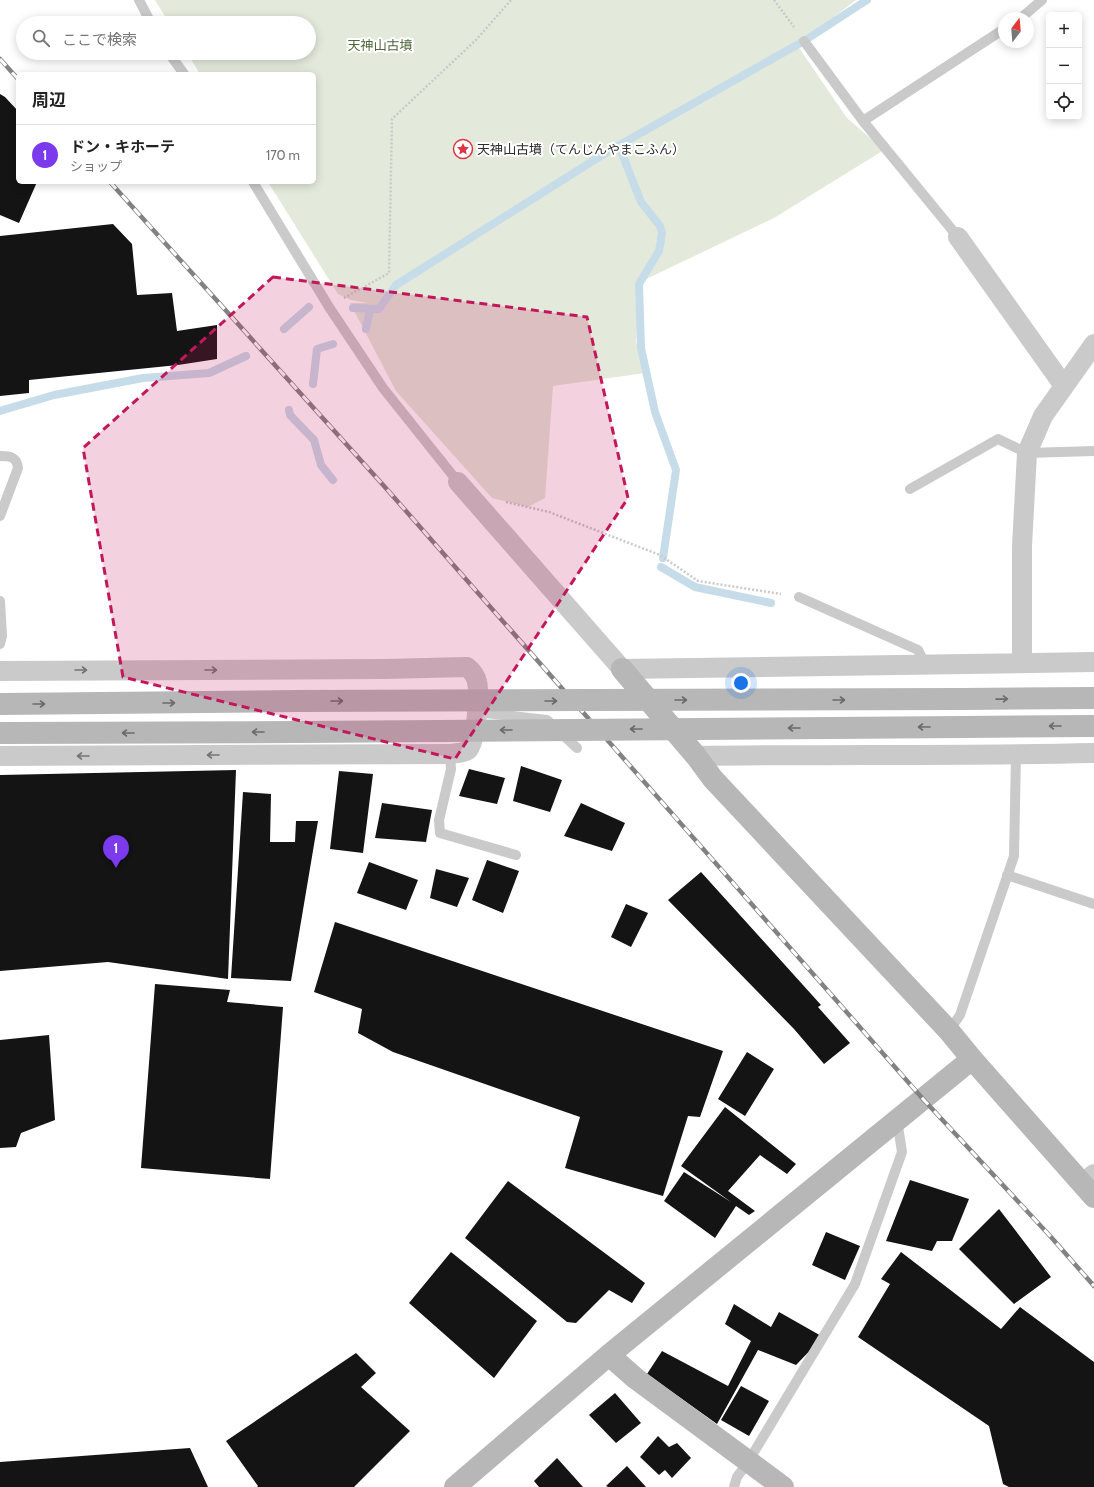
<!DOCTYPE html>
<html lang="ja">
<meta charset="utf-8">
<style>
body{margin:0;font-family:Cabin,"Noto Sans JP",sans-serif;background:#f2f2f2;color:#222}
.controls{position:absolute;right:12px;top:12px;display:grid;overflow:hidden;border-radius:6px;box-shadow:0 2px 10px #0003}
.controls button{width:36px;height:36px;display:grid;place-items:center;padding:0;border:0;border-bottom:1px solid #e0e0e0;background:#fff;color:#222;font:20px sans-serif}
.compass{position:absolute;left:998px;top:12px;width:36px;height:36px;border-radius:50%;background:#fff;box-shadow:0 2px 10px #0003;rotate:16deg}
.you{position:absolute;left:741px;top:683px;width:14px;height:14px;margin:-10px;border:3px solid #fff;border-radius:50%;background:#1a73e8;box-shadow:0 0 0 6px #1a73e833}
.badge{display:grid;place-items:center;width:26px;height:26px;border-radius:50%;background:#7c3aed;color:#fff;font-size:13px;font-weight:700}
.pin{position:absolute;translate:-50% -33px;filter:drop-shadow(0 1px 2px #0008)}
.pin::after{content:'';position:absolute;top:21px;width:14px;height:12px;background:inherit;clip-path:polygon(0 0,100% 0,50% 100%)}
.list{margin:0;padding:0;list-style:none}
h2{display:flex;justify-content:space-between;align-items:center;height:52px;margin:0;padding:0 16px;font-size:17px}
h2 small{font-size:13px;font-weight:400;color:#767676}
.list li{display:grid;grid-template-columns:26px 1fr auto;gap:12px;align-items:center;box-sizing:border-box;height:60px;padding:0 16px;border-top:1px solid #e0e0e0}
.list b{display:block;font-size:15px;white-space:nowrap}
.list p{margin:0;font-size:13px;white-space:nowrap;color:#767676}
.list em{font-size:13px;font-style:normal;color:#767676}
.icon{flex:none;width:22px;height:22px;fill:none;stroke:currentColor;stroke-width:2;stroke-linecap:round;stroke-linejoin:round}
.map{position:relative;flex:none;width:1094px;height:1487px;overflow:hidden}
.search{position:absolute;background:#fff;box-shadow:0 2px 10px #0003;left:16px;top:16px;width:300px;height:44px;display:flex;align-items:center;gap:10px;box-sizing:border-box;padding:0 14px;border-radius:22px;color:#767676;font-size:15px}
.panel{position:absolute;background:#fff;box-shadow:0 2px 10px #0003;left:16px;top:72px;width:300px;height:112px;border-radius:6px}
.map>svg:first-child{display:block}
.green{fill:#e3eadb}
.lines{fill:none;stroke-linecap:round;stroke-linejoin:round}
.stream{stroke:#c7dce9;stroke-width:8}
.building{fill:#141414}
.path{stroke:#cacaca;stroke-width:2.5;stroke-dasharray:2 2;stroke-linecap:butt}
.lane{stroke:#cacaca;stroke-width:10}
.street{stroke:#cacaca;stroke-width:20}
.secondary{stroke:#b7b7b7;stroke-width:22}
.rail-casing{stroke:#828282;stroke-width:4.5}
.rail{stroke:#fff;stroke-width:3;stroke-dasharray:9;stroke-linecap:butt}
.secondary-bridge{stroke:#b7b7b7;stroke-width:22}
.oneway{stroke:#747474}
.oneway2{stroke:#6b6b6b}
.marked{fill:#c2185b;fill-opacity:0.2;stroke:#c2185b;stroke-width:3;stroke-dasharray:8 5;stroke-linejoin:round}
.labels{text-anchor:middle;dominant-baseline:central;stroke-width:4;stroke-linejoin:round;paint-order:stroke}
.park-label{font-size:13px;fill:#50663c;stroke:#fff}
.poi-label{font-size:13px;fill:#2d2d2d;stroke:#fff;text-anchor:start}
</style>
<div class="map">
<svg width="1094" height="1487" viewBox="0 0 1094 1487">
<rect width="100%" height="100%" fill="#fff"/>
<path class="green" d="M 155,0 L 856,0 L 797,45 L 847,118 L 884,150 L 774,218 L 640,282 L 636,342 L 645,373 L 553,386 L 545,498 L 528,507 L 492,498 L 396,391 L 350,303 L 368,303 L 351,300 L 338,294 L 268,182 L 314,182 L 314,74 L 200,74 L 187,53 L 309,53 L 309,23 L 169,23 Z"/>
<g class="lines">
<path class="stream" d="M 619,146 L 641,202 L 660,226 L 662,233 L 659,251 L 639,284 L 641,348 L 655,412 L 676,470 L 663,558
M 353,308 L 379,309 L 396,285 L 607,152 L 804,41 L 867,0
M 284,329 L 309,307
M 366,329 L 370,310
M 313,384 L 317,349 L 333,344
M 289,410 L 290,415 L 314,440 L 321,465 L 333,480
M 0,411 L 54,395 L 143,378 L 209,373 L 246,356
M 661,567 L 695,587 L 771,603"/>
</g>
<path class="building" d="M 0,94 L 5,97 L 18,111 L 18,182 L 37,182 L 19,223 L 0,215 Z
M 113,224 L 132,244 L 137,295 L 172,293 L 177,331 L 217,325 L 217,359 L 178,365 L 29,380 L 29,393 L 0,396 L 0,236 Z
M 521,766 L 562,780 L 550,812 L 513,801 Z
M 469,769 L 505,778 L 497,804 L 459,796 Z
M 236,770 L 228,979 L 108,962 L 0,971 L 0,775 Z
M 339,771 L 373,774 L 363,853 L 330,849 Z
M 243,792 L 271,794 L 270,842 L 295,842 L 296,821 L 318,821 L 291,981 L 231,978 Z
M 382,803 L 432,810 L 426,842 L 375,838 Z
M 581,803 L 625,823 L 612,851 L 564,836 Z
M 487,860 L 519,871 L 503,913 L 472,900 Z
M 369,862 L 418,880 L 406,910 L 357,893 Z
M 436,869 L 469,878 L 457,907 L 430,898 Z
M 701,872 L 821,1005 L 818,1007 L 850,1043 L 824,1064 L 794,1029 L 668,900 Z
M 626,904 L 648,913 L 631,947 L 611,937 Z
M 335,922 L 723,1051 L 700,1117 L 688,1116 L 663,1196 L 565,1168 L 580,1117 L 393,1052 L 358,1033 L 362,1009 L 314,992 Z
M 155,984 L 230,990 L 227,1002 L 283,1007 L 270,1179 L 141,1168 Z
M 49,1035 L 55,1120 L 21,1133 L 16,1147 L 0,1148 L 0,1040 Z
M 747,1052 L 774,1069 L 745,1116 L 718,1099 Z
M 725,1107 L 796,1164 L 787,1174 L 760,1155 L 728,1191 L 755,1211 L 749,1215 L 736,1206 L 715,1238 L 664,1201 L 684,1172 L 731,1202 L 681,1166 Z
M 910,1180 L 969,1199 L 952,1241 L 937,1241 L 932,1251 L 886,1241 Z
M 508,1181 L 645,1283 L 632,1303 L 609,1290 L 576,1323 L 567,1322 L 465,1238 Z
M 999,1209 L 1051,1277 L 1014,1304 L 959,1249 Z
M 826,1232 L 860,1246 L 845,1280 L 812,1265 Z
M 451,1252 L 537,1321 L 494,1378 L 409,1303 Z
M 901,1252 L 1001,1329 L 1020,1307 L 1094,1362 L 1094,1487 L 1009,1487 L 1003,1484 L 989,1426 L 858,1337 L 890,1284 L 881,1279 Z
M 734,1304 L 771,1327 L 779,1312 L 823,1337 L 796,1365 L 758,1350 L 717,1424 L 647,1374 L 662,1351 L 728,1386 L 751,1341 L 725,1324 Z
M 356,1353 L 376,1373 L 361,1387 L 410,1431 L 354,1487 L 257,1487 L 258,1486 L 226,1441 Z
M 741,1386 L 769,1401 L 749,1436 L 721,1420 Z
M 615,1393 L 641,1423 L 616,1443 L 589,1415 Z
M 658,1436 L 669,1447 L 677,1443 L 691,1458 L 672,1478 L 665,1470 L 659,1475 L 640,1457 Z
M 190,1448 L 208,1487 L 0,1487 L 0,1462 Z
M 557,1458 L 583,1487 L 539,1487 L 534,1481 Z
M 627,1466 L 646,1487 L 608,1487 L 606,1486 Z"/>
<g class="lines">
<path class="path" d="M 774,0 L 794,27
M 344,298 L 389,273 L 392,119 L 476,40 L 511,0
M 506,502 L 549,512 L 660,555 L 698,581 L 781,594"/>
<path class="lane" d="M 139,0 L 151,23
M 1021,18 L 1042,0
M 804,41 L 863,121 L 958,237
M 169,53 L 184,74
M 863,121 L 1004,29
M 253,182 L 329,307 L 383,388 L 458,482
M 0,456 C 10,456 17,457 18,468 L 0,516
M 910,489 L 998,439 L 1027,453 L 1094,451
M 799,597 L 918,650 L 925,664
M 0,601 L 2,636 L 0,644
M 477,712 L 547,720 L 577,748
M 450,754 L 451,769 L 439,820 L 440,833 L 516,855
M 1007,875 L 1094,904
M 949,1031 L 960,1015 L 1014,856 L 1016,755
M 734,1487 L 737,1477 L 748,1462 L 855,1284 L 902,1152 L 897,1120"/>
<path class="street" d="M 958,237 L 1064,386
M 458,482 L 622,669 L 1094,662
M 1022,663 L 1022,546 L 1027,453 L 1043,416 L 1094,344
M 0,671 L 385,669 L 467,667 C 472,671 476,676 477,682 C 480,694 476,742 468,750 C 464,753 456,753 450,754 L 0,756
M 696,756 C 829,754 961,756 1094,753
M 1083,1184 L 1094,1174"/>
<path class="secondary" d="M 622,669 L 696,756 L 713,779 L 949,1031 L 972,1059 L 1094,1197
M 963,699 L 1094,698
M 0,704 L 298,701
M 963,727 L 1094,726
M 0,733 L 297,732
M 609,1355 L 635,1378 L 783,1487
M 455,1487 L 609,1355 L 972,1059"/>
<defs>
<path id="rail" d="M 0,59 L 18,79
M 110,182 L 384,486 L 923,1099 L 1051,1237 L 1094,1286"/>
</defs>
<use href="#rail" class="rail-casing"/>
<use href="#rail" class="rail"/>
<path class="secondary-bridge" d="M 298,701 L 963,699
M 297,732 L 963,727"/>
</g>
<defs><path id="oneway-shaft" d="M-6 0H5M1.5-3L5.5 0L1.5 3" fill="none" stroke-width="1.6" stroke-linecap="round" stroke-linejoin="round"/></defs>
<g class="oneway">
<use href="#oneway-shaft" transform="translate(81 670)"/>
<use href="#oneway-shaft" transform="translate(211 670)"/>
<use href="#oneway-shaft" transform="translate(213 755) rotate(180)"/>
<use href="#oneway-shaft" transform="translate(83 756) rotate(180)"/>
</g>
<g class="oneway2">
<use href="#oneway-shaft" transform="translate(1002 699) rotate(-1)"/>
<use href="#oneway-shaft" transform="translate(681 700)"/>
<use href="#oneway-shaft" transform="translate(839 700)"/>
<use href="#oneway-shaft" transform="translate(337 701)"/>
<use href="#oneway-shaft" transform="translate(551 701)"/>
<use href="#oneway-shaft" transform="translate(169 703)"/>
<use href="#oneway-shaft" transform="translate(39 704)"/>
<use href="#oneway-shaft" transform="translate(1055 726) rotate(180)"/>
<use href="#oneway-shaft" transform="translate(924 727) rotate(180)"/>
<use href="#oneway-shaft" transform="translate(794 728) rotate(180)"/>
<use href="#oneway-shaft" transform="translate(636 729) rotate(180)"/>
<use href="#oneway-shaft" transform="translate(506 730) rotate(180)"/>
<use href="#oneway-shaft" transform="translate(258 732) rotate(180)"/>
<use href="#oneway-shaft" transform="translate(128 733) rotate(180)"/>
</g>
<path class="marked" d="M 273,277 L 587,317 L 628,498 L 455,759 L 123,677 L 83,448 Z"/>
<defs>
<symbol id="sight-ring" viewBox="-11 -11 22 22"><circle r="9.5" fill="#fff" stroke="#de3541" stroke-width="1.5"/><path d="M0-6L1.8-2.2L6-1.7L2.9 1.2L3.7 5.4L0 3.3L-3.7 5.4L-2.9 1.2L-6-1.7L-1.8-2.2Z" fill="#de3541"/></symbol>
</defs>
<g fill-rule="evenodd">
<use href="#sight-ring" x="452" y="138" width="22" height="22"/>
</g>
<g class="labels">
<g class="park-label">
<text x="380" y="45">天神山古墳</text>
</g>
<g class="poi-label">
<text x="477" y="149">天神山古墳（てんじんやまこふん）</text>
</g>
</g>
</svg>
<div class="controls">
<button>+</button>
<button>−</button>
<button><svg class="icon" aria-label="locate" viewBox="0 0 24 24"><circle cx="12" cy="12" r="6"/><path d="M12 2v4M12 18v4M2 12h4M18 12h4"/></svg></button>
</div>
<svg class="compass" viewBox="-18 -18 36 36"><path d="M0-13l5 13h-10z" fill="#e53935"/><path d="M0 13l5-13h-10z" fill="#767676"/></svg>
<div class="you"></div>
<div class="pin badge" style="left:116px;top:868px">1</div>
<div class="search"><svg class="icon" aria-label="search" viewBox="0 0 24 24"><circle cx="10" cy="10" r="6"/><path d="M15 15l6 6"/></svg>ここで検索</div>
<section class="panel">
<h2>周辺<small></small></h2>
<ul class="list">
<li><span class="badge">1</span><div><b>ドン・キホーテ</b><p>ショップ</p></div><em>170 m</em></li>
</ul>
</section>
</div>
